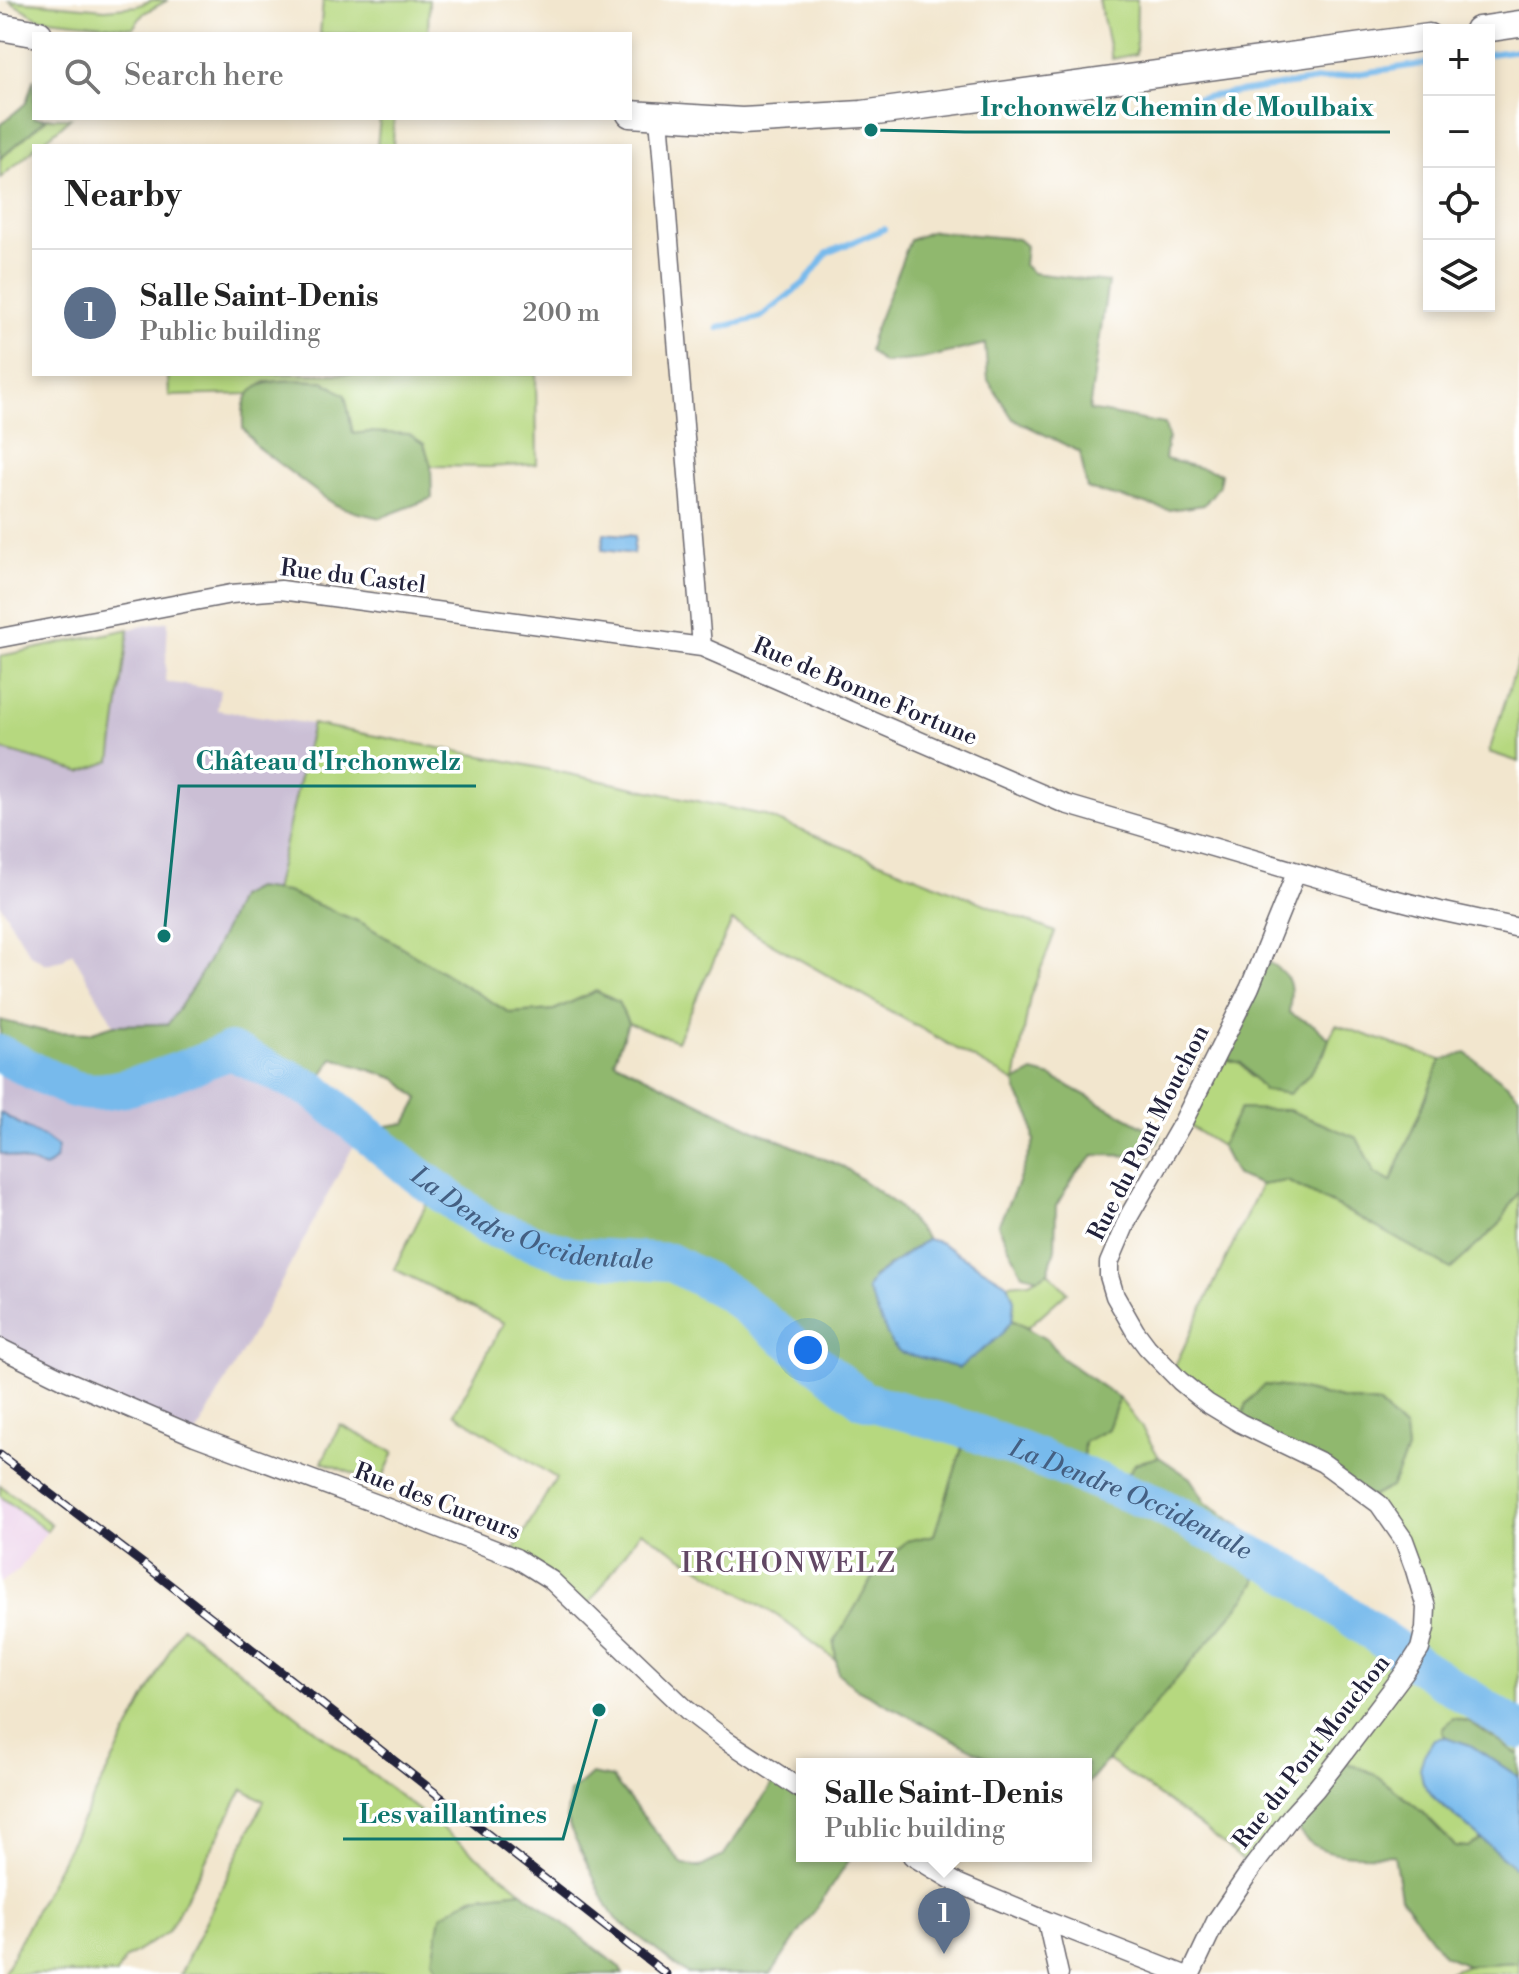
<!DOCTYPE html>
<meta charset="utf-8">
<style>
body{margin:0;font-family:"Libre Bodoni",serif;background:#f6f6f6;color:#222}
.controls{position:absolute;right:24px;top:24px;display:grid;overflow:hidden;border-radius:0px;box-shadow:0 4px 12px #0003}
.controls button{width:72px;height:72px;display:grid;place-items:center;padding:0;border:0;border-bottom:2px solid #e0e0e0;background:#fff;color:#222;font:40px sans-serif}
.you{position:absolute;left:808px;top:1350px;width:28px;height:28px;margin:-20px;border:6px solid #fff;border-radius:50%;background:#1a73e8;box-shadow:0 0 0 12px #1a73e833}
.badge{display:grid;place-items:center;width:52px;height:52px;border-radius:50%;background:#c8321e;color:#fff;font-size:26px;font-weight:700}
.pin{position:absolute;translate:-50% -66px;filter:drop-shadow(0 2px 4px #0008)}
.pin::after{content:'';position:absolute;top:42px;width:28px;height:24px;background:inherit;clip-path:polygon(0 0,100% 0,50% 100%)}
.popup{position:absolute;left:796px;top:1758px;width:296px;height:104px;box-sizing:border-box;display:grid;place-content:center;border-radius:0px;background:#fff;filter:drop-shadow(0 2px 6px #0005);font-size:26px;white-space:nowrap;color:#767676}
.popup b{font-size:30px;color:#222}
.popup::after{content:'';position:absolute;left:50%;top:100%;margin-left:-16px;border:16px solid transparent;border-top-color:#fff}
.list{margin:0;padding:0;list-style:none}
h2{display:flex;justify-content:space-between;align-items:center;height:104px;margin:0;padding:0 32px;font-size:34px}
h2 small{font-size:26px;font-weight:400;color:#767676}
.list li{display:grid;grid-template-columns:52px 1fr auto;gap:24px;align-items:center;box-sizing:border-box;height:128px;padding:0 32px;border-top:2px solid #e0e0e0}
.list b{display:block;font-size:30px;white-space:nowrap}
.list p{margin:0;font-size:26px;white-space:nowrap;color:#767676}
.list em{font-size:26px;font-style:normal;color:#767676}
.icon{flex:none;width:44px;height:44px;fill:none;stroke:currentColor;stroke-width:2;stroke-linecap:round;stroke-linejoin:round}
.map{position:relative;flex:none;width:1519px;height:1974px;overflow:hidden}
.search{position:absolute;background:#fff;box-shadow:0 4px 12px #0003;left:32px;top:32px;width:600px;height:88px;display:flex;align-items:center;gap:20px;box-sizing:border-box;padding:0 28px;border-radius:0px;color:#767676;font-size:30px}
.panel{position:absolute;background:#fff;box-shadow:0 4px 12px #0003;left:32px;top:144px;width:600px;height:232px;border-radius:0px}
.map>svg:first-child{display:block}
.built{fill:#ecd1ea}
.industrial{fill:#cbbfd5}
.green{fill:#b6d87f;stroke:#6c7d5d;stroke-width:2}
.forest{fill:#90b86e;stroke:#596d54;stroke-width:2}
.water{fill:#77baec;stroke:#4c6e94;stroke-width:2}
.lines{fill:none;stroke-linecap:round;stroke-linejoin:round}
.stream{stroke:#77baec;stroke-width:6}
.river{stroke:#77baec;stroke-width:38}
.minor-casing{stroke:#6b676e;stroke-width:21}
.secondary-casing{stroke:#6b676e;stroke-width:29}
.minor{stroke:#fff;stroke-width:18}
.secondary{stroke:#fff;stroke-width:26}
.rail-casing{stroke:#22223b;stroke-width:9}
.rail{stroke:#fff;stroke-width:6;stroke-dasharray:18;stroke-linecap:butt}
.labels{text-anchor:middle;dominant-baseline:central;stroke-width:7;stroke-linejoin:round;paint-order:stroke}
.street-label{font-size:24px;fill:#22223b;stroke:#fff}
.water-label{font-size:26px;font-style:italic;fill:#445f82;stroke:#fff}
.quarter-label{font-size:28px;letter-spacing:2px;fill:#624764;stroke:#fff}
.leader{fill:none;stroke:#0f766e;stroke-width:3}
.callout-dot{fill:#0f766e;stroke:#fff;stroke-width:3}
.callout-label{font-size:26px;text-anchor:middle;font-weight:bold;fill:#0f766e;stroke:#fff;stroke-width:7;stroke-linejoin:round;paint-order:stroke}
</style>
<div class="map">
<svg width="1519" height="1974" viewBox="0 0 1519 1974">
<rect width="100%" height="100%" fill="#fff"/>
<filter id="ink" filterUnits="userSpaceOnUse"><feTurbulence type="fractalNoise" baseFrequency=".0125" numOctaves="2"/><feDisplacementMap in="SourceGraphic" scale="16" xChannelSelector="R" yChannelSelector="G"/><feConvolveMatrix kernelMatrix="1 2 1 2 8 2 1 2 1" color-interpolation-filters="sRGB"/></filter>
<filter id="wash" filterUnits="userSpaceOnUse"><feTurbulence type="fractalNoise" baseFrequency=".006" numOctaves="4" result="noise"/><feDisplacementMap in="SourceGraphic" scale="32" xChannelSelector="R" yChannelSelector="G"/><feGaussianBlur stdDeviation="1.8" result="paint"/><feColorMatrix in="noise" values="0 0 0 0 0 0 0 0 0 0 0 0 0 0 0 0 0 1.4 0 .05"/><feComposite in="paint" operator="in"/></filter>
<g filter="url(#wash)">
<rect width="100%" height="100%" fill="#f2e6ce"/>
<path class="built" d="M 0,1496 L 47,1531 L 18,1571 L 0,1583 Z"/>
<path class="industrial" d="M 168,621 L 165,682 L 220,690 L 217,710 L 312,724 L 274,891 L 255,888 L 238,897 L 221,939 L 193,989 L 168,1024 L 114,1025 L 72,952 L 62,960 L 46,964 L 30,954 L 0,904 L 0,749 L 81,772 L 129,635 L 129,629 Z
M 230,1051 L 313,1090 L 362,1130 L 277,1290 L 195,1436 L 0,1348 L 0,1054 L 76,1090 L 111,1091 L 142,1082 Z"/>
<path class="green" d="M 7,0 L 105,9 L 137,6 L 152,0 L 168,0 L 144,13 L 133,28 L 38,18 Z
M 323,0 L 429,0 L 428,34 L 320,34 Z
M 1099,0 L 1137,0 L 1136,54 L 1112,59 Z
M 47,118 L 71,118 L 38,146 L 34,146 L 34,149 L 0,178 L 0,159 Z
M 380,118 L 394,118 L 393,146 L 377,146 Z
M 168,374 L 536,374 L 537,464 L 490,467 L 431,466 L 424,444 L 369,432 L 353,434 L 345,395 L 323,381 L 265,382 L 250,394 L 169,396 Z
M 129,629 L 111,761 L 81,772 L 0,749 L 0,656 Z
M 1519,657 L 1519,762 L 1489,752 Z
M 312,724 L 498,759 L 763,815 L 1055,932 L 1030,997 L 1015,1082 L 732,921 L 677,1041 L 628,1023 L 618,1002 L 596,991 L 554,1010 L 510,1013 L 362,923 L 274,891 Z
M 1336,1025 L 1441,1060 L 1391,1182 L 1375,1174 L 1356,1138 L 1240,1110 L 1221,1146 L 1183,1122 L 1218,1051 L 1225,1059 L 1241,1063 L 1251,1077 L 1303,1082 L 1324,1054 L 1329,1039 Z
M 1287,1181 L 1356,1216 L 1499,1225 L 1519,1191 L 1519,1755 L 1470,1722 L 1444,1726 L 1442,1732 L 1446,1737 L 1434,1740 L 1434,1798 L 1482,1839 L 1468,1847 L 1455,1846 L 1418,1808 L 1373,1773 L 1342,1761 L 1252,1868 C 1206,1828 1157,1793 1107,1760 L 1245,1599 L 1256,1581 L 1254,1572 L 1255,1556 L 1290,1574 L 1412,1661 L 1420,1649 L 1418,1580 L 1371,1497 L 1407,1451 L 1405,1430 L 1378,1404 L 1341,1399 L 1292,1388 L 1265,1385 L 1240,1423 L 1172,1372 L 1261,1185 Z
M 435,1187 L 489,1227 L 572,1256 L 670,1262 L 729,1293 L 863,1400 L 968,1430 L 934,1535 L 907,1541 L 834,1643 L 836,1660 L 779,1617 L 641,1531 L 584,1611 L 510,1556 L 556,1478 L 454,1413 L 504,1323 L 394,1269 Z
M 1048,1272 L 1067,1292 L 1028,1327 L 1012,1320 L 1014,1300 L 1008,1284 L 1029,1282 Z
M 1119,1398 L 1142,1428 L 1159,1457 L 1136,1463 L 1117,1489 L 1075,1472 L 1083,1462 L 1084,1442 L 1108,1429 Z
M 340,1425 L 394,1452 L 380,1484 L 322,1462 Z
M 0,1485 L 51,1524 L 47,1531 L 0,1496 Z
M 182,1626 L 522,1891 L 472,1897 L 433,1959 L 440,1974 C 424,1974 409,1971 394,1974 L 180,1974 L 264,1801 L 243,1789 L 168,1932 L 125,1959 L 116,1974 L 3,1974 Z
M 1519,1962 L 1519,1974 L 1445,1974 L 1467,1965 Z"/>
<path class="forest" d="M 34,78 L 34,118 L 47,118 L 0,159 L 0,125 L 26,103 Z
M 932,231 L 1018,239 L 1026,246 L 1024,265 L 1033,273 L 1108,282 L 1089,410 L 1165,424 L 1168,437 L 1165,459 L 1221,473 L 1219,486 L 1204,505 L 1169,510 L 1087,489 L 1080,452 L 1013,419 L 988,380 L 985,344 L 922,359 L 883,363 L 869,351 L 872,337 L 910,240 Z
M 323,381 L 345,395 L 353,434 L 369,432 L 409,434 L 424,444 L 431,466 L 432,498 L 380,518 L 355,512 L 336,505 L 322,496 L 257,447 L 243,428 C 243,420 242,409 245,402 C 253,374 301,381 323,381 Z
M 255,888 L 287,892 L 362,923 L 510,1013 L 554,1010 L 596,991 L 618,1002 L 628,1023 L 614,1061 L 752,1129 L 844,1167 L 898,1206 L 927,1239 L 873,1277 L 1000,1336 L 1012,1320 L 1049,1341 L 1063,1359 L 1119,1398 L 1108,1429 L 1084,1442 L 1083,1462 L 1076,1472 L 1117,1489 L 1136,1463 L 1159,1457 L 1190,1478 L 1206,1503 L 1248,1532 L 1255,1556 L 1254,1572 L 1256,1581 L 1245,1599 L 1088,1783 L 1086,1784 L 1086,1764 L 1000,1764 L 855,1688 L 838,1673 L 834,1643 L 881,1564 L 907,1541 L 934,1535 L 968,1430 L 863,1400 L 729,1293 L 670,1262 L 572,1256 L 489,1227 L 416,1174 L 362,1130 L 406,1123 L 419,1099 L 397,1079 L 333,1058 L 313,1090 L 230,1051 C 191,1065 113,1102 74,1089 C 50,1081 23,1065 0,1054 L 0,1020 L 48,1032 L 89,1033 L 114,1025 L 168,1024 C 198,982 219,945 238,897 Z
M 1268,962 C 1294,977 1292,985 1289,1013 L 1314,1025 L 1329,1039 C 1322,1062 1307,1078 1289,1094 L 1264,1090 L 1241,1063 L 1225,1059 L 1218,1051 Z
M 1466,1053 L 1508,1085 L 1519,1096 L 1519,1191 L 1499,1225 L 1451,1269 L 1356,1216 L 1287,1181 L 1261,1185 L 1236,1175 L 1221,1146 L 1240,1109 L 1289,1110 L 1357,1138 L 1375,1173 L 1391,1182 L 1441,1060 Z
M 1033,1072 L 1052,1077 L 1161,1136 L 1150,1156 L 1095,1155 L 1076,1173 L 1056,1206 L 1055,1249 L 1048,1272 L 1039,1278 L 1022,1274 L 998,1225 L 1016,1187 L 1034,1141 L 1031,1117 L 1017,1092 L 1015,1082 Z
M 1264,1385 L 1292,1388 L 1341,1399 L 1378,1404 L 1405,1430 L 1407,1451 L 1391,1487 L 1371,1497 L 1240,1423 L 1246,1404 Z
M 1453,1718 L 1470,1722 L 1519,1755 L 1519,1777 L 1470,1745 L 1446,1737 L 1442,1732 L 1444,1726 Z
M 1342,1761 L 1373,1773 L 1418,1808 L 1455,1846 L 1468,1847 L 1482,1839 L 1519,1871 L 1519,1962 L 1467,1965 L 1444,1955 L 1401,1897 L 1394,1855 C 1364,1855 1321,1860 1300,1833 C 1297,1828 1294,1821 1292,1815 Z
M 591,1774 L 612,1778 L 683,1865 L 701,1867 L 723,1856 L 778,1776 L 802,1790 L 802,1856 L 852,1856 L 771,1974 L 687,1974 L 616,1919 L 607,1906 L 566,1819 L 570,1793 Z
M 522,1891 L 619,1967 L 623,1974 L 440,1974 L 433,1959 L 441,1916 L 472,1897 Z"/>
<path class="water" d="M 604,533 L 635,536 L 633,554 L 602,550 Z
M 0,1113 L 44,1137 L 58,1147 L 55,1160 L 45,1168 L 0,1153 Z
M 927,1239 L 939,1242 L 1008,1284 L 1014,1300 L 1012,1320 L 1000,1336 L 959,1368 L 900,1352 L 891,1343 L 867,1289 L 873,1278 Z
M 1446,1737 L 1470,1745 L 1519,1777 L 1519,1871 L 1434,1798 L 1423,1783 L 1420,1768 L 1424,1755 L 1434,1739 Z"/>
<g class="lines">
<path class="stream" d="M 1489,54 L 1519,50
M 1160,104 L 1429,63
M 718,328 L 761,317 L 805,282 L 827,253 L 884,229"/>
<path class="river" id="s1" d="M 0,1054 C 23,1065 50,1081 74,1089 C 113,1102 191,1065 230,1051 L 313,1090 L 416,1174 L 489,1227 L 572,1256 L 670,1262 L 729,1293 L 863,1400 L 968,1430 L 1158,1505 L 1290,1574 L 1422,1667 L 1519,1730"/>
</g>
</g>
<g filter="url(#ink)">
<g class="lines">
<defs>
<path id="minor" d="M 659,117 L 702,647 L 1065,804 L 1366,892 L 1440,911 L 1519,928
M 0,638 L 231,594 L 281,590 L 702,647
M 0,1348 L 63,1379 L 195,1436 L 385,1507 L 516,1558 L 551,1580 L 687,1710 L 726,1740 L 802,1790
M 912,1856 L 957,1883 L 1047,1921 L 1182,1974
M 1047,1921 L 1059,1974
M 1191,1974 L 1216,1921 L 1252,1868 L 1292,1815 L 1315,1790 L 1337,1762 L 1405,1672 L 1420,1649 L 1425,1628 L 1426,1607 L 1415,1570 L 1404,1540 L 1379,1504 L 1323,1463 L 1240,1423 L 1207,1403 L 1180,1381 L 1147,1347 L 1135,1331 L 1115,1296 L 1109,1276 L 1109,1263 L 1129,1216 L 1183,1122 L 1250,987 L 1296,873"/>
<path id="secondary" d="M 0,27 L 39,34
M 1478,30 L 1519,24
M 630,114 L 742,121 L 862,114 L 1429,37"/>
</defs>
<use href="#minor" class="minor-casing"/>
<use href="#secondary" class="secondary-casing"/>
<use href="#minor" class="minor"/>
<use href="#secondary" class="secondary"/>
<defs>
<path id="rail" d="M 0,1455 L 146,1566 L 666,1974"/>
</defs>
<use href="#rail" class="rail-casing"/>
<use href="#rail" class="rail"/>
</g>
</g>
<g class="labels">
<g class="street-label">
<text transform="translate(353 577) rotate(7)">Rue du Castel</text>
<text transform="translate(865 692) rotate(23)">Rue de Bonne Fortune</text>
<text transform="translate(1149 1133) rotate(-63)">Rue du Pont Mouchon</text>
<text transform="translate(437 1502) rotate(21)">Rue des Cureurs</text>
<text transform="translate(1312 1752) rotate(-52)">Rue du Pont Mouchon</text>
</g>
<g class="water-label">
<text stroke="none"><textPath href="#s1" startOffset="598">La Dendre Occidentale</textPath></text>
<text stroke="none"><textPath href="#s1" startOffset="1270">La Dendre Occidentale</textPath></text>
</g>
<g class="quarter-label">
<text x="789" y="1563">IRCHONWELZ</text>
</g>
</g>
<path class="leader" d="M871 130L965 132H1390M164 936L179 786H476M599 1710L563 1839H343"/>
<g class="callout-dot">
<circle cx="871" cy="130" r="8"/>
<circle cx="164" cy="936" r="8"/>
<circle cx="599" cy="1710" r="8"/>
</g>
<g class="callout-label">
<text x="1177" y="116">Irchonwelz Chemin de Moulbaix</text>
<text x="328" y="770">Château d'Irchonwelz</text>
<text x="453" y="1823">Les vaillantines</text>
</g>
</svg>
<div class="controls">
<button>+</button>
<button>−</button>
<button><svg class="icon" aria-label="locate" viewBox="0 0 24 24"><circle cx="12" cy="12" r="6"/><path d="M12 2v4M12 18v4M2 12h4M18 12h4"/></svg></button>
<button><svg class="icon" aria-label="layers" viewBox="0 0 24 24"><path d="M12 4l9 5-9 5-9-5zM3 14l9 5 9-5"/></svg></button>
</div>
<div class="you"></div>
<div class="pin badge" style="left:944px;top:1954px;background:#5c6f8a">1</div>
<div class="popup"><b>Salle Saint-Denis</b>Public building</div>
<div class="search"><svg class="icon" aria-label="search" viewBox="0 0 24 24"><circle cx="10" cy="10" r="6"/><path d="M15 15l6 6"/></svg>Search here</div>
<section class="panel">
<h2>Nearby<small></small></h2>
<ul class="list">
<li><span class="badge" style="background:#5c6f8a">1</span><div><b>Salle Saint-Denis</b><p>Public building</p></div><em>200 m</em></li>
</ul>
</section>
</div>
